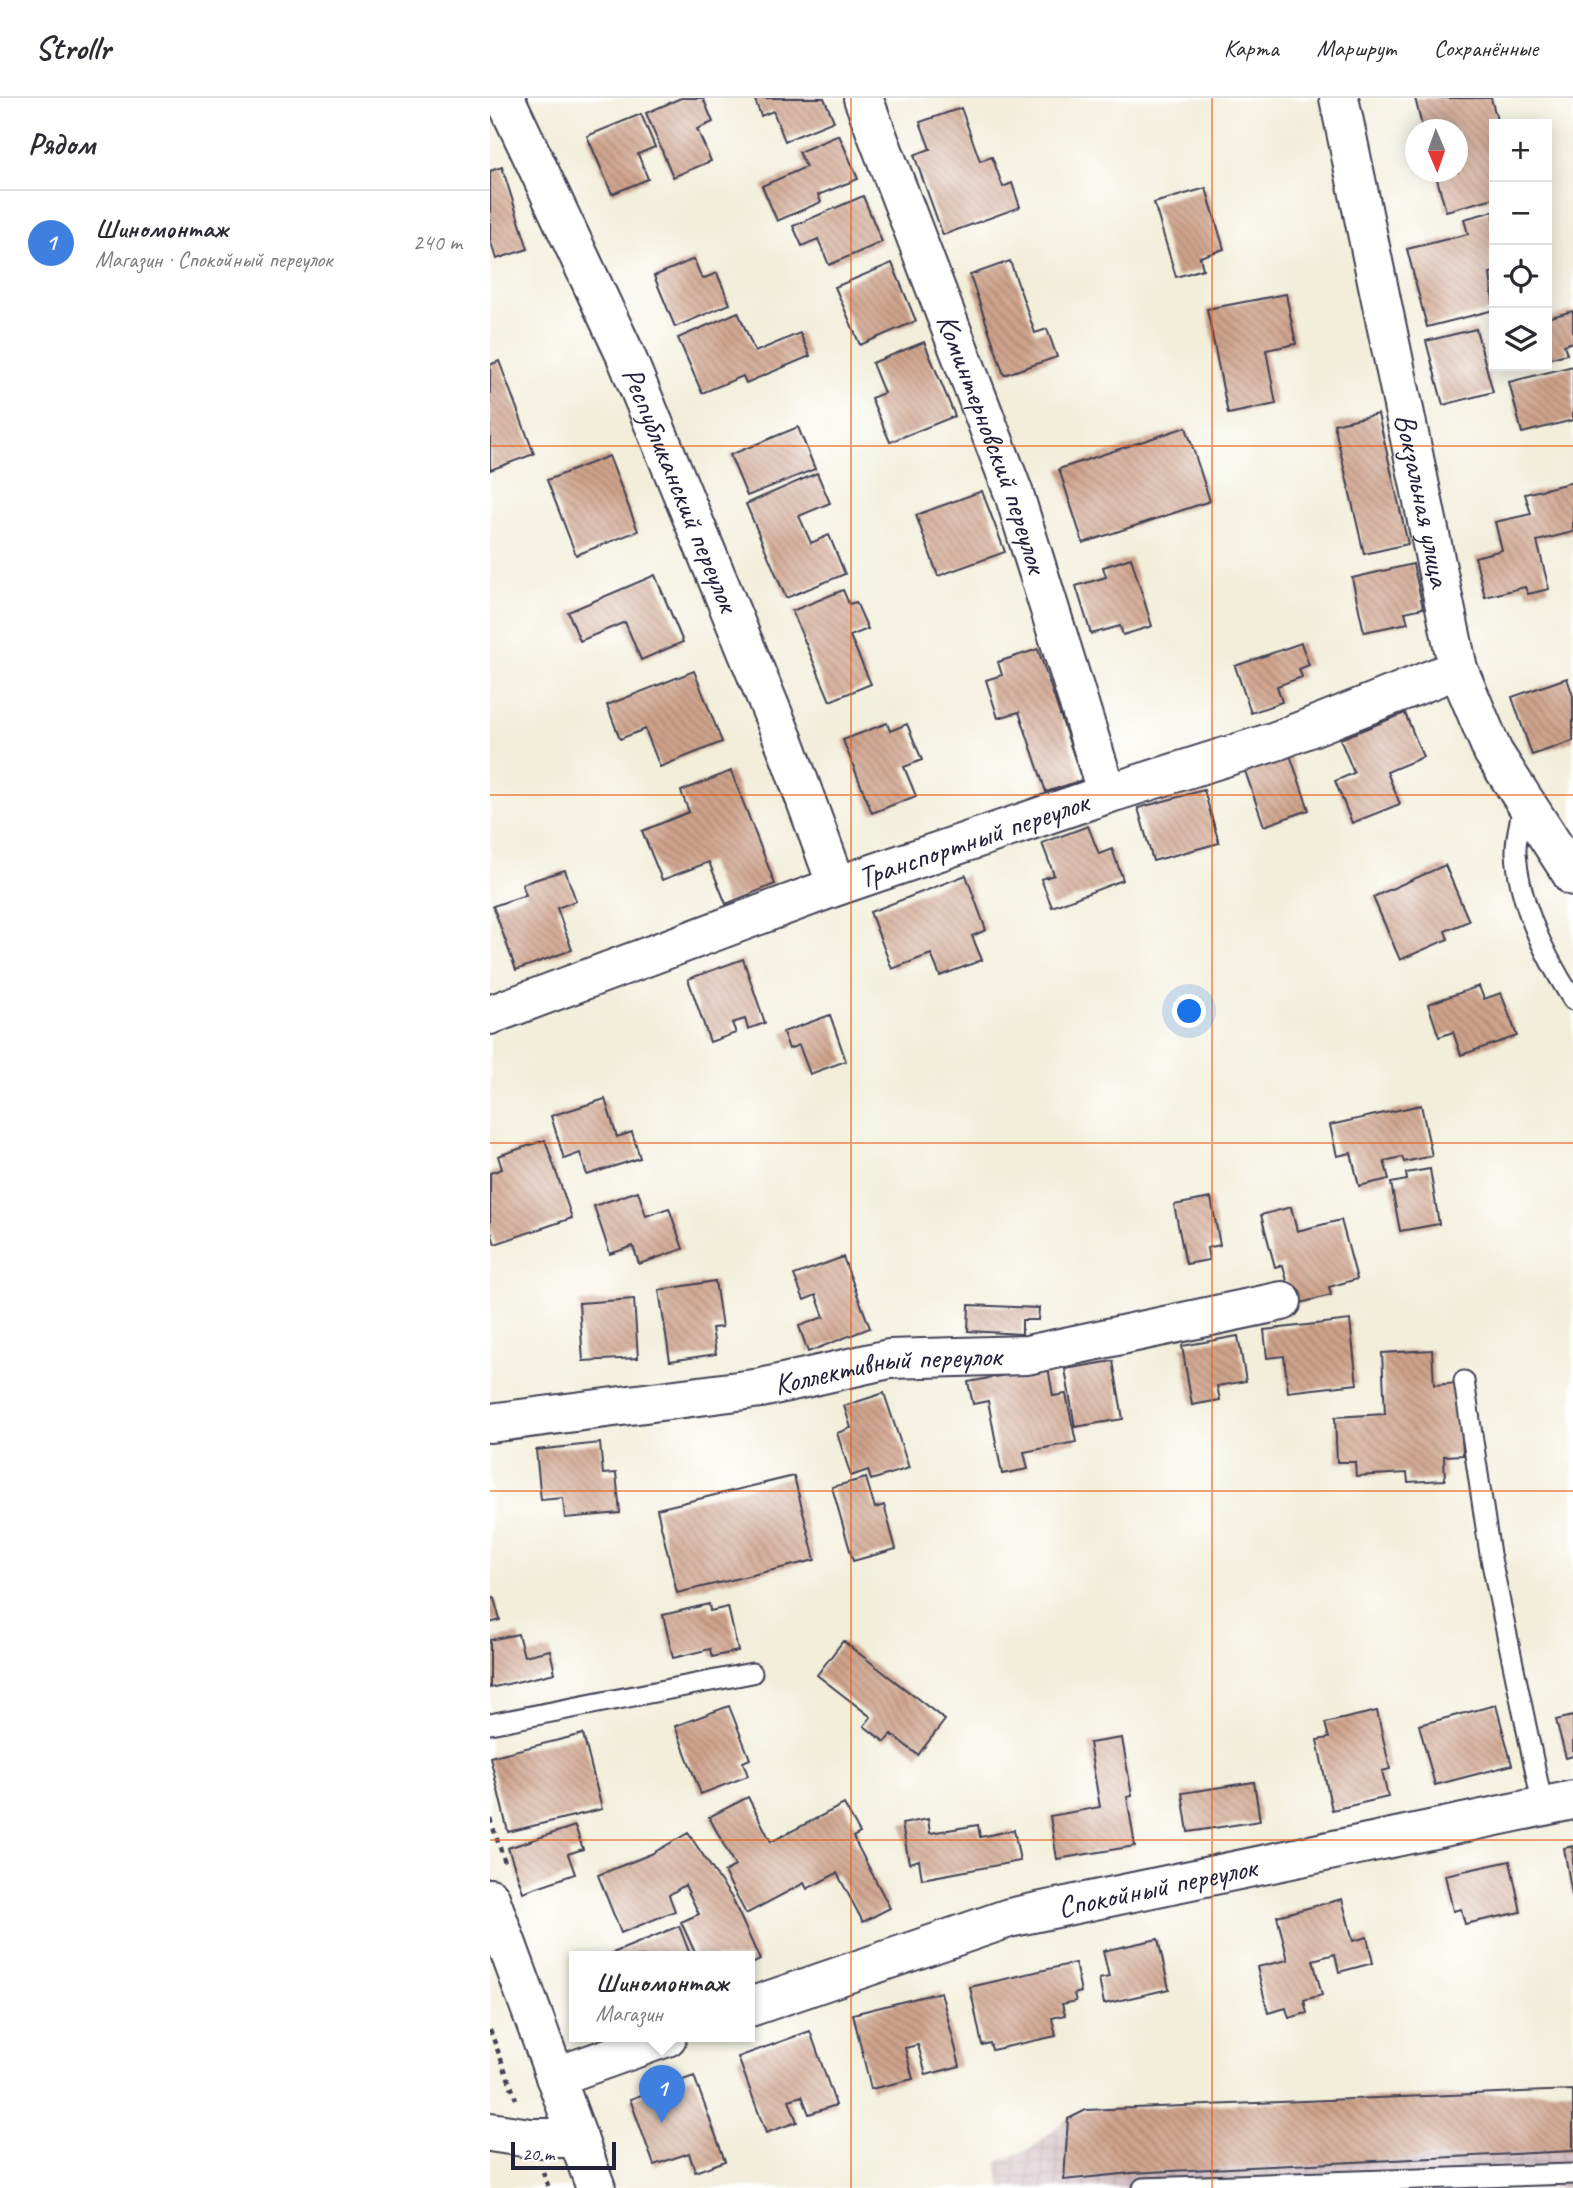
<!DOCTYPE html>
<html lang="ru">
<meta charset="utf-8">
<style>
body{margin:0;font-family:Caveat,sans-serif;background:#f2f2f3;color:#2b2b33}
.controls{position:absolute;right:21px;top:21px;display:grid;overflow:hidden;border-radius:0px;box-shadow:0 4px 18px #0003}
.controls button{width:63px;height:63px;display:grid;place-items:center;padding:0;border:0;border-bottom:2px solid #e1e1e2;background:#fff;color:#2b2b33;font:35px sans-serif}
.compass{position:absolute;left:915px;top:21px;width:63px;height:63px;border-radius:50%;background:#fff;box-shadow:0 4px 18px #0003;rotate:178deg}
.scale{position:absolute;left:21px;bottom:18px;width:105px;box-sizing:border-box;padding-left:7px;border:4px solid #22223b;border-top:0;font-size:19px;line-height:24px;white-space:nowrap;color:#22223b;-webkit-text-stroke:5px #fff;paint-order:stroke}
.you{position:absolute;left:700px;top:914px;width:24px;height:24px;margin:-18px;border:5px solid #fff;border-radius:50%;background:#1a73e8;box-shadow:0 0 0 10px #1a73e833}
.badge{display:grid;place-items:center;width:46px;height:46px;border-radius:50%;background:#0f766e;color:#fff;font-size:23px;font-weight:700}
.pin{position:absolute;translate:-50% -58px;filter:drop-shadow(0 2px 4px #0008)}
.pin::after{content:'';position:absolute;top:37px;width:24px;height:21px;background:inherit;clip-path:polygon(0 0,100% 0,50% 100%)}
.popup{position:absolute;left:79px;top:1853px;width:186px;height:91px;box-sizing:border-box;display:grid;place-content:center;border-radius:0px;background:#fff;filter:drop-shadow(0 2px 5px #0005);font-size:23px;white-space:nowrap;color:#7c7c81}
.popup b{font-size:26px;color:#2b2b33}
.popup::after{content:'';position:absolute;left:50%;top:100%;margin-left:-14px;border:14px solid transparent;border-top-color:#fff}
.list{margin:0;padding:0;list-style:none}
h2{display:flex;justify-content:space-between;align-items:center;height:91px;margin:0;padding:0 28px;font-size:30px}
h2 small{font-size:23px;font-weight:400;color:#7c7c81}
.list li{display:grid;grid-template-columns:46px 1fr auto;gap:21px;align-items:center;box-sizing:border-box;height:105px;padding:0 28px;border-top:2px solid #e1e1e2}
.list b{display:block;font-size:26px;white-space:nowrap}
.list p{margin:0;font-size:23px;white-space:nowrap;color:#7c7c81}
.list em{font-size:23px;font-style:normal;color:#7c7c81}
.icon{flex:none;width:38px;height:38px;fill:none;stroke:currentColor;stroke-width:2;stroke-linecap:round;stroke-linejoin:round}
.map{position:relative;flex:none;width:1083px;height:2090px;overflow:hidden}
header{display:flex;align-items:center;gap:42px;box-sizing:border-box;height:98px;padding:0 35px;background:#fff;border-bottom:2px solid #e1e1e2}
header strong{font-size:33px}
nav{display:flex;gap:38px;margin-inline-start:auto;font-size:24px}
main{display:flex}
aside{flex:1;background:#fff}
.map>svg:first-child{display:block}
.industrial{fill:url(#industrial-grid)}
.building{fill:url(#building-back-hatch)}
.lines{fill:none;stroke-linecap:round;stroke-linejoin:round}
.service-casing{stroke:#414153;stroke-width:23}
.minor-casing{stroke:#414153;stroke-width:42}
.secondary-casing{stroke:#414153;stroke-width:42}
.path{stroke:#414153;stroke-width:4.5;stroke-dasharray:5 5;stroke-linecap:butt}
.service{stroke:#fff;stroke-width:19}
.minor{stroke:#fff;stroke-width:38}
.secondary{stroke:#fff;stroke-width:38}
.grid{fill:none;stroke:#e8590c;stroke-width:2;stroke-opacity:0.55}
.labels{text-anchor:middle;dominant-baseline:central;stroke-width:7;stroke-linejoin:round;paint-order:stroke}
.street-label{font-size:30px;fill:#22223b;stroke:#fff}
</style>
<header>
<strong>Strollr</strong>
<nav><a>Карта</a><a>Маршрут</a><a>Сохранённые</a></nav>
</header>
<main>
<aside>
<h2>Рядом<small></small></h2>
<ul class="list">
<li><span class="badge" style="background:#3f7fe0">1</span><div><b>Шиномонтаж</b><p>Магазин · Спокойный переулок</p></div><em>240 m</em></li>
</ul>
</aside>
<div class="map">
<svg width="1083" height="2090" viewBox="0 0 1083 2090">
<defs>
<pattern id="industrial-grid" width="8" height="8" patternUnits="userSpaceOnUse" patternTransform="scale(1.75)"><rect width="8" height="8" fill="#d2bec2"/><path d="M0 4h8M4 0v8" fill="none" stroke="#b4a3a8"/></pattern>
<pattern id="building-back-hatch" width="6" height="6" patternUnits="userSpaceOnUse" patternTransform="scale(1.75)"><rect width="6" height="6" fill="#cfa38b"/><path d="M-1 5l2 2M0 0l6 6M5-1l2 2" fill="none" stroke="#a88473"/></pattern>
</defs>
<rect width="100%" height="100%" fill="#fff"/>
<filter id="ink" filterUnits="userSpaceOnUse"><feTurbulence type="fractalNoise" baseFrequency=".0143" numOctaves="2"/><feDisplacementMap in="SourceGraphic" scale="14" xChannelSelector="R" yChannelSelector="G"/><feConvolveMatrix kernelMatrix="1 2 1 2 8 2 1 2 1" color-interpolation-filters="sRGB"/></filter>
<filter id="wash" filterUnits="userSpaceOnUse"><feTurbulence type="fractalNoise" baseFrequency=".00686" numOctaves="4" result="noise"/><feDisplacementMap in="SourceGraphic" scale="28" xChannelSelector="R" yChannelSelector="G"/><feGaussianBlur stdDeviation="1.57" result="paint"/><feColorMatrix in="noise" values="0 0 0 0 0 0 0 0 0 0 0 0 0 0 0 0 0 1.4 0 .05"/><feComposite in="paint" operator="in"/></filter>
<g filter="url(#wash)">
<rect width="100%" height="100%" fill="#f2eeda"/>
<path class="industrial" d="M 1083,1992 L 1083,2090 L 512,2090 L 509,2076 L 507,2064 L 542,2050 L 575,2022 L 596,2012 Z"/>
<g id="blocks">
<path class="building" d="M 191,0 L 213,0 L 223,24 L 207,31 L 221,63 L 183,79 L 156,15 Z
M 270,0 L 334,0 L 344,23 L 295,43 L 283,13 L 271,18 L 265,2 Z
M 925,0 L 1001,0 L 1008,26 L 1004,26 L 1004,100 L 956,113 L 945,74 L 968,74 L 968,32 L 933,32 Z
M 471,10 L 490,63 L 502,59 L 513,89 L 522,85 L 530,109 L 453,137 L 424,57 L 440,51 L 430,24 Z
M 151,16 L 165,49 L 148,56 L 158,81 L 122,96 L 97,38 Z
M 349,37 L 368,81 L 328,97 L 331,104 L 287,123 L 272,88 L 316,69 L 309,54 Z
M 12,69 L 38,151 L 6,161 L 0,141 L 0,73 Z
M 716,90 L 734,151 L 710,159 L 713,171 L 686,179 L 664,105 Z
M 373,98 L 392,144 L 339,167 L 328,141 L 312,148 L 303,128 Z
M 1004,113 L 1004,174 L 1000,175 L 1004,212 L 937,229 L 917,151 L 978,136 L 974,121 Z
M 204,161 L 212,181 L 227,175 L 240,206 L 185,229 L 164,178 Z
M 520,163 L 545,235 L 557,231 L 567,259 L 514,277 L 480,177 Z
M 402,165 L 426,223 L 370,247 L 345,189 Z
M 796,196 L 806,246 L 776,252 L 786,306 L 738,316 L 717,211 Z
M 1083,213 L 1083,244 L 1074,247 L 1077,256 L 1057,261 L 1057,220 Z
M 248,214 L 265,254 L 310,235 L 320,258 L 256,285 L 253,278 L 212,295 L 188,240 Z
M 986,231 L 1003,294 L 953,307 L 936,243 Z
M 434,244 L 465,318 L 400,344 L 381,300 L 394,295 L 382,265 Z
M 9,263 L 44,356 L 0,372 L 0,267 Z
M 1083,268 L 1083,322 L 1032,335 L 1019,284 Z
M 888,316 L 918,446 L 874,456 L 844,326 Z
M 308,329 L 325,371 L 257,398 L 240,357 Z
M 696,329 L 720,403 L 593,445 L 569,371 Z
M 119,358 L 148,433 L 86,457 L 57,382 Z
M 327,375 L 340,405 L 309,418 L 321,445 L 339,437 L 355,476 L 296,500 L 256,406 Z
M 1083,384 L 1083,434 L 1047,443 L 1059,491 L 1038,496 L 1035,489 L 995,499 L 985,459 L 1012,452 L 1005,424 L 1041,416 L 1035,396 Z
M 492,393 L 515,454 L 448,478 L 426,417 Z
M 641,460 L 662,528 L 633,537 L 630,528 L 601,536 L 586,488 L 616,479 L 613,469 Z
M 923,466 L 933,510 L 915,514 L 918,525 L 874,534 L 862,480 Z
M 165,477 L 193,544 L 151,562 L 135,524 L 90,543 L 78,514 Z
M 353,492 L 359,506 L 366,504 L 378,531 L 360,538 L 381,586 L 340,603 L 302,513 Z
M 811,545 L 819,567 L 809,571 L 812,579 L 787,588 L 792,604 L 761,615 L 745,568 Z
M 548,551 L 592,682 L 556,694 L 529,614 L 508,620 L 496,582 L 512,577 L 508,564 Z
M 204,573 L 232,644 L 170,669 L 155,631 L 130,641 L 117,607 Z
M 1077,580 L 1083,598 L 1083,643 L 1042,657 L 1022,599 Z
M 915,615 L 933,659 L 897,674 L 910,706 L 862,725 L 845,683 L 864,675 L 850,641 Z
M 397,625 L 400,633 L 417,626 L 432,662 L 414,669 L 426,698 L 382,715 L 353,642 Z
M 799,654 L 819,712 L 774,728 L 754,670 Z
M 241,673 L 285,786 L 236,806 L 219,764 L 172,782 L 152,733 L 199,714 L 191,693 Z
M 714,692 L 729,745 L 663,763 L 648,710 Z
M 598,728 L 609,756 L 622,751 L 633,782 L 562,809 L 551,781 L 564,777 L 552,745 Z
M 955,767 L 979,823 L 955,833 L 958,841 L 910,862 L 883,799 Z
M 75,772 L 86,803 L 67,810 L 82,852 L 26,872 L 3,808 L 36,797 L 32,786 Z
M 476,777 L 496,832 L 482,838 L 492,862 L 450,878 L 441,856 L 402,871 L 380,814 Z
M 253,861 L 275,925 L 258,931 L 255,921 L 242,925 L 246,935 L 220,944 L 198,881 Z
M 989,888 L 994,901 L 1011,895 L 1027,938 L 971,957 L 963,934 L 949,939 L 938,906 Z
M 340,917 L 356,963 L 320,976 L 309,947 L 299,951 L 293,934 Z
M 115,1001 L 127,1039 L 142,1034 L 150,1060 L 97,1077 L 90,1055 L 74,1061 L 61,1018 Z
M 931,1007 L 942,1058 L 914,1064 L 912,1059 L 894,1063 L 899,1081 L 869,1088 L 861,1055 L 847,1058 L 840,1027 Z
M 55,1042 L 82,1120 L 5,1146 L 0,1131 L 0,1075 L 12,1071 L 8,1058 Z
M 940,1071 L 949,1126 L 910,1133 L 901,1085 L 917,1082 L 916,1075 Z
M 148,1093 L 156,1118 L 179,1110 L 193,1151 L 149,1166 L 143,1148 L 120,1156 L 104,1108 Z
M 721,1100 L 730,1147 L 717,1150 L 719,1162 L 696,1166 L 684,1107 Z
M 801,1109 L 807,1133 L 851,1122 L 867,1181 L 839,1189 L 841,1197 L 803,1207 L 793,1167 L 785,1169 L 771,1117 Z
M 353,1159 L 380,1230 L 318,1254 L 309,1228 L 334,1219 L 326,1197 L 314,1202 L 304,1177 Z
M 225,1183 L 232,1229 L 222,1230 L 226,1256 L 180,1263 L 169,1192 Z
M 144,1201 L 148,1260 L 93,1263 L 89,1205 Z
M 479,1207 L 549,1210 L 548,1222 L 532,1222 L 532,1236 L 478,1233 Z
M 860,1222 L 867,1286 L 798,1294 L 794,1258 L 777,1260 L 774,1232 Z
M 748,1238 L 756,1283 L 727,1288 L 730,1302 L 702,1307 L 692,1248 Z
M 942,1252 L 944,1287 L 969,1285 L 973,1357 L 954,1358 L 955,1382 L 918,1384 L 917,1375 L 866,1378 L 865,1364 L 847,1364 L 845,1319 L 895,1316 L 892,1255 Z
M 623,1263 L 633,1321 L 585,1329 L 575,1271 Z
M 558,1269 L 563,1298 L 576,1296 L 586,1344 L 534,1354 L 538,1371 L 512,1376 L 498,1303 L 483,1306 L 478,1284 Z
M 394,1295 L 419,1370 L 381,1382 L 378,1372 L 361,1378 L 347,1335 L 361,1330 L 354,1308 Z
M 110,1345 L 113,1376 L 126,1375 L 130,1415 L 75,1420 L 73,1400 L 51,1402 L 46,1352 Z
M 304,1378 L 325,1462 L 187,1495 L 167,1411 Z
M 376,1380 L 385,1410 L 394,1407 L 406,1451 L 363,1463 L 342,1389 Z
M 4,1500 L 10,1522 L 0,1525 L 0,1501 Z
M 219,1506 L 220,1513 L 238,1509 L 248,1553 L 222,1559 L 220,1551 L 183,1560 L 173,1517 Z
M 28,1536 L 34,1558 L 60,1552 L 65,1575 L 0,1590 L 0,1542 Z
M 353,1543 L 455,1622 L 428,1657 L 401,1636 L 395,1644 L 374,1628 L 381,1619 L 327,1577 Z
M 1006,1607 L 1022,1667 L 945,1687 L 929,1627 Z
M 239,1608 L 260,1661 L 253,1664 L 258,1678 L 211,1696 L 185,1628 Z
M 887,1613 L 900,1671 L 892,1673 L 898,1699 L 842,1712 L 827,1642 L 839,1640 L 835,1625 Z
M 1083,1618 L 1083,1658 L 1076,1660 L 1066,1622 Z
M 93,1636 L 112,1711 L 18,1734 L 0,1659 Z
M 632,1640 L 642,1698 L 637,1699 L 645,1748 L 567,1761 L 560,1718 L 610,1709 L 599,1645 Z
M 764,1684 L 770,1723 L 698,1734 L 692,1695 Z
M 258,1699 L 281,1744 L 354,1706 L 370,1735 L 363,1739 L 400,1810 L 373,1824 L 347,1775 L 317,1791 L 314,1785 L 256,1816 L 234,1774 L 245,1768 L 219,1719 Z
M 438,1721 L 440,1735 L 488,1727 L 490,1739 L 524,1732 L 530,1763 L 432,1781 L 429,1762 L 419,1765 L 412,1726 Z
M 85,1728 L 93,1751 L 78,1756 L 85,1776 L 33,1794 L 18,1750 Z
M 198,1735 L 242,1800 L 270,1862 L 260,1867 L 260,1859 L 207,1859 L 191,1824 L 209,1816 L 195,1787 L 179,1797 L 185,1813 L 131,1835 L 108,1777 L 161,1756 Z
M 1083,1748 L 1083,1797 L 1082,1797 L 1074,1750 Z
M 1020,1763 L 1031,1814 L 975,1826 L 971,1811 L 963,1813 L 955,1777 Z
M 852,1801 L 863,1843 L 877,1839 L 883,1865 L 849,1874 L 845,1856 L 823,1862 L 832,1897 L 814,1902 L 817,1915 L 799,1920 L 796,1910 L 778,1915 L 767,1869 L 798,1862 L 787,1818 Z
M 189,1828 L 201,1859 L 113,1859 Z
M 668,1841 L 679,1891 L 614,1906 L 609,1881 L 619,1879 L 613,1853 Z
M 585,1865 L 591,1894 L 584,1896 L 586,1903 L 572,1906 L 575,1917 L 562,1920 L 566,1938 L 502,1952 L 500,1945 L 492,1947 L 480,1889 Z
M 451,1894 L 470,1968 L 436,1977 L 428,1947 L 415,1950 L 423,1981 L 381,1991 L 363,1916 Z
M 320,1933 L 346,2007 L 319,2016 L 312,1998 L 299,2002 L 307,2024 L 276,2035 L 248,1959 Z
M 204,1978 L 235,2063 L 205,2074 L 199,2055 L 164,2067 L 140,2001 Z
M 1083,1992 L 1083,2053 L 641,2075 L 574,2082 L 578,2021 L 596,2012 Z"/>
</g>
</g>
<g filter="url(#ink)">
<use href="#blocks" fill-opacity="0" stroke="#414153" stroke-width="2"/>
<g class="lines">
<defs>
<path id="service" d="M 1033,706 C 1031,722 1025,740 1026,755 C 1029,806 1056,860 1083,902
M 974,1283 L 1000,1456 L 1053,1709
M 0,1626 L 262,1575
M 653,2090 L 1083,2076"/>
<g id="minor">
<path id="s1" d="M 15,0 L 135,256 L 296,648 L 347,788"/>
<path id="s2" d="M 373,0 L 524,396 L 617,696"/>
<path id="s3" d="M 849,0 L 968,571 L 1003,654 L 1083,778"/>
<path id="s4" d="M 0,917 L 347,788 L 617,696 L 786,643 L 968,571"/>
<path id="s5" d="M 0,1325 L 271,1290 L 399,1261 L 537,1257 L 792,1203"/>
<path id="s6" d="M 260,1909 L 519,1820 L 1083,1702"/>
<path d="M 65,1979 L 177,1939"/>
<path d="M 0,2034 L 40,2040 L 88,2040"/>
</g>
<path id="secondary" d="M 0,1800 L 106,2090"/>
</defs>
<use href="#service" class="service-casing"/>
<use href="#minor" class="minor-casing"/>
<use href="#secondary" class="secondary-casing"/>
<path class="path" d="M 0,1721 L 16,1767
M 0,1932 L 26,2001
M 53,2074 L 59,2090"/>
<use href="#service" class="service"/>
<use href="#minor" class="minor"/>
<use href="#secondary" class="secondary"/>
</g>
</g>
<path class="grid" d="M 361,0 L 361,2090M 722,0 L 722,2090M 0,348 L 1083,348M 0,697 L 1083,697M 0,1045 L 1083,1045M 0,1393 L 1083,1393M 0,1742 L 1083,1742"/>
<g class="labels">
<g class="street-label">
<text stroke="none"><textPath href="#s2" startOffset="369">Коминтерновский переулок</textPath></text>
<text stroke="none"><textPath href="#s1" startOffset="429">Республиканский переулок</textPath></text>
<text stroke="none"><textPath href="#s3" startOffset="411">Вокзальная улица</textPath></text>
<text stroke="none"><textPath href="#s4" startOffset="514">Транспортный переулок</textPath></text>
<text stroke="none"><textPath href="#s5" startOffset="402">Коллективный переулок</textPath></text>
<text stroke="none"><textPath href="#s6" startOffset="425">Спокойный переулок</textPath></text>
</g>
</g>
</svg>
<div class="controls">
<button>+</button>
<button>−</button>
<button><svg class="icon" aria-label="locate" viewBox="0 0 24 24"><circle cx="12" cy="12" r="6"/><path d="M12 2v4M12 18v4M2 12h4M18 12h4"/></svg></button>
<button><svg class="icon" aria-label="layers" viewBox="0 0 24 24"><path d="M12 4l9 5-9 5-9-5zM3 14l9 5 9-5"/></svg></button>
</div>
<svg class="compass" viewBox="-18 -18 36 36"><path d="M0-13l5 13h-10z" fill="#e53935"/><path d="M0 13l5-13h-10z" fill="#7c7c81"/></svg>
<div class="scale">20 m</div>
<div class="you"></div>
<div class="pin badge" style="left:172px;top:2025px;background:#3f7fe0">1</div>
<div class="popup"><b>Шиномонтаж</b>Магазин</div>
</div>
</main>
